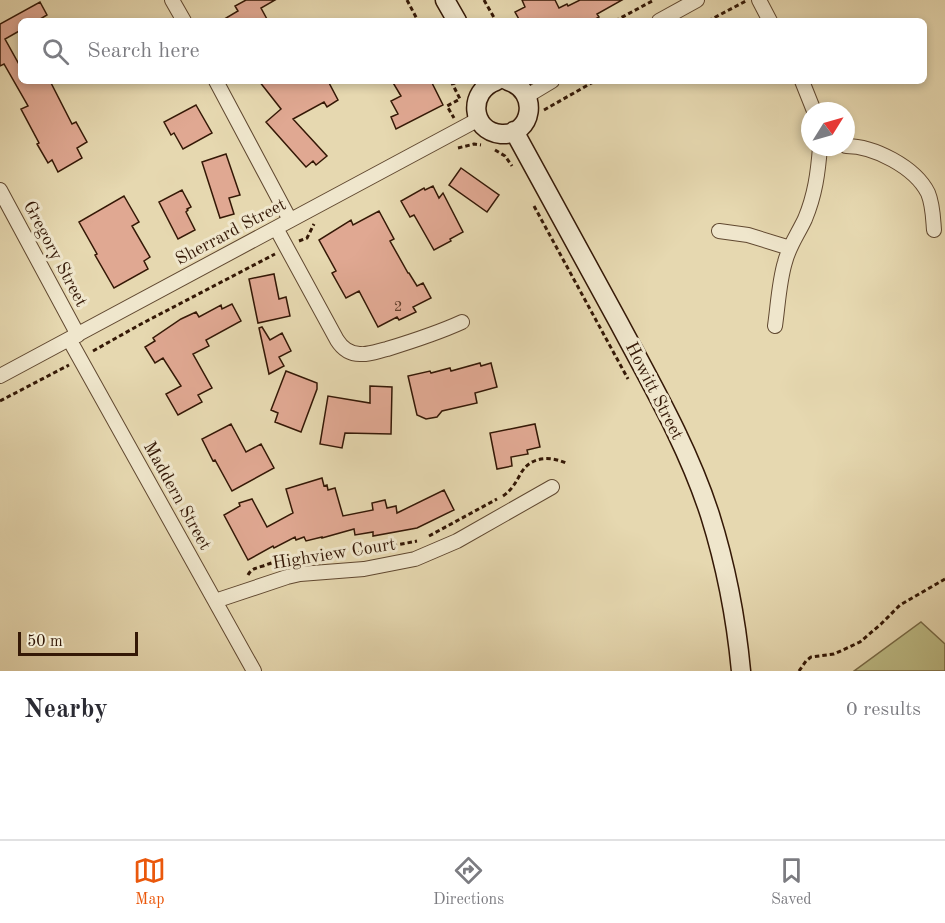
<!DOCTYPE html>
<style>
body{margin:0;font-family:"Old Standard TT",serif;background:#f7f7f7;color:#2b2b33}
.compass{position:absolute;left:801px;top:102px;width:54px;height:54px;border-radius:50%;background:#fff;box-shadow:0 3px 9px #0003;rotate:53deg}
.scale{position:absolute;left:18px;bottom:15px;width:120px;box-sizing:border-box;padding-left:6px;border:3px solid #341806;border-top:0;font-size:16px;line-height:21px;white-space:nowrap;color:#341806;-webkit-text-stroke:4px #efe6cc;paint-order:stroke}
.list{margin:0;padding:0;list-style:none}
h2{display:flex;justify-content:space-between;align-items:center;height:78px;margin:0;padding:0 24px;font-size:26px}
h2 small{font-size:20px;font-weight:400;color:#7c7c81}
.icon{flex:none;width:33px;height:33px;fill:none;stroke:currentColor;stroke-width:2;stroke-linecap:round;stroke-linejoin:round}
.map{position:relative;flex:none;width:945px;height:671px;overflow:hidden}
.search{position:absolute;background:#fff;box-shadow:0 3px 9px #0003;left:18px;right:18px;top:18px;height:66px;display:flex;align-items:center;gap:15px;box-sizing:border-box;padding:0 21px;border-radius:9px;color:#7c7c81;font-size:22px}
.sheet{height:168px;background:#fff}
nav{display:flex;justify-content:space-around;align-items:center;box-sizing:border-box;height:84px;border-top:2px solid #e1e1e2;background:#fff;font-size:16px;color:#7c7c81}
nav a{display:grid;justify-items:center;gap:3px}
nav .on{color:#ea580c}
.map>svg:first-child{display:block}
.green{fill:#bdbc86;stroke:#786a46;stroke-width:1.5}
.building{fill:#e0a892;stroke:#341806;stroke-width:1.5}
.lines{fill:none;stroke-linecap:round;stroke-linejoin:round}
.street-casing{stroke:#604830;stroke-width:16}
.secondary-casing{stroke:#341806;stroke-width:21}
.path{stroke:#341806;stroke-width:3;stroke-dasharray:4.5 3;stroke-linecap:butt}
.street{stroke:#efe6cc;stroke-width:14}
.secondary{stroke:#efe6cc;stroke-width:18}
.labels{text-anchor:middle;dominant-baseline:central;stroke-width:6;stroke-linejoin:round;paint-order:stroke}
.number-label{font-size:15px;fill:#5f3c29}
.street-label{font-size:18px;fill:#341806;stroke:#efe6cc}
</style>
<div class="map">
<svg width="945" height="671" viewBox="0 0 945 671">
<rect width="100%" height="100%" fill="#e6d8b0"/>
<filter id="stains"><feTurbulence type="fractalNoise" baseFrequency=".00333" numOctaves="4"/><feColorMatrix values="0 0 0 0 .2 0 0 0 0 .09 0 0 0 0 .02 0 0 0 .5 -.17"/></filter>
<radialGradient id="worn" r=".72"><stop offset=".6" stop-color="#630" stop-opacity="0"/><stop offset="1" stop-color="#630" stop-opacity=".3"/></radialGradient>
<path class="green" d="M 921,622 L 945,644 L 945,671 L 854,671 Z"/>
<path class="building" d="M 246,0 L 275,0 L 261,8 L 268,21 L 221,21 L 238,11 L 235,6 Z
M 522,0 L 555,0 L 559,8 L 567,4 L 568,6 L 580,0 L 622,0 L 597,14 L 599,17 L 592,21 L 520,21 L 515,12 L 525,7 Z
M 40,2 L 47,15 L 37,21 L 21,21 L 21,30 L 5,39 L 21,68 L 21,81 L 50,81 L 72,124 L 76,122 L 87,142 L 77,148 L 82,158 L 58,172 L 52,160 L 48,163 L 37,144 L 39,143 L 21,109 L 28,106 L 4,64 L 0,66 L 0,24 Z
M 259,81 L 328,81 L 338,100 L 327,107 L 324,102 L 293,119 L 327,156 L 316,165 L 313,161 L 306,167 L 266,122 L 281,109 Z
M 392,81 L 431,81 L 443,105 L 396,129 L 391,117 L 398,114 L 391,101 L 401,96 Z
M 196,105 L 212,133 L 183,149 L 174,133 L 171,135 L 164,122 Z
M 226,154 L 240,195 L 229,198 L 234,214 L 220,218 L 202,162 Z
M 461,168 L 499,195 L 487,212 L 449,185 Z
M 433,186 L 439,198 L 443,193 L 463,232 L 450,239 L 451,241 L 434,250 L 414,215 L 410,217 L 401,201 L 424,188 L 425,190 Z
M 182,190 L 191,207 L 187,209 L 188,210 L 186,212 L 195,230 L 178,239 L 159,202 Z
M 124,196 L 139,222 L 132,226 L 150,257 L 144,261 L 148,269 L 114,288 L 95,255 L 97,254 L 79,222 Z
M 379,211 L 394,239 L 390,241 L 408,273 L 409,273 L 417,286 L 423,283 L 431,298 L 413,307 L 416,312 L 399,320 L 397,317 L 378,327 L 359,291 L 346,298 L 332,273 L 336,271 L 319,240 L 351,220 L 353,225 Z
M 274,274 L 279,299 L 286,297 L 290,316 L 258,323 L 249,279 Z
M 232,304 L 241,321 L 206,340 L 209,346 L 193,354 L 212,388 L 198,395 L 202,402 L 178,415 L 166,394 L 181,386 L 163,358 L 155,363 L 145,347 L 155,341 L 153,338 L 181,319 L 196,312 L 199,317 L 221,305 L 222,309 Z
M 262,327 L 270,340 L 282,333 L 291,351 L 279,357 L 284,366 L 269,374 L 259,328 Z
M 480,363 L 481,366 L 491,363 L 497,387 L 475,393 L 477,403 L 442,411 L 437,417 L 426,419 L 417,415 L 408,376 L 430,371 L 431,373 L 450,368 L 451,371 Z
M 286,371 L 317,383 L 317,389 L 301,432 L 275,422 L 278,413 L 271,410 Z
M 370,386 L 392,387 L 391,434 L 345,433 L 342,448 L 320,444 L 328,396 L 370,403 Z
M 231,424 L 246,452 L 261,444 L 274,468 L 232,491 L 215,460 L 213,461 L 202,439 Z
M 535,424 L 540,447 L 527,450 L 528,454 L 511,457 L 512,466 L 497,469 L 490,433 Z
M 322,478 L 324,486 L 327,485 L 328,490 L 335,488 L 343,516 L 373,510 L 372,503 L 385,500 L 387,508 L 396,506 L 397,513 L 444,490 L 454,510 L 417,528 L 373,536 L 373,532 L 355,535 L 354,529 L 322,538 L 322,537 L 306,541 L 304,537 L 296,540 L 295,537 L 274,548 L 273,546 L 248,560 L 224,515 L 240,506 L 239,503 L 252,499 L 267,527 L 293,513 L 286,489 Z"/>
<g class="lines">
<defs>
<path id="street" d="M 172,0 L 184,21
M 759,0 L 770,21
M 659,21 L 697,0
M 216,81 L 290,220
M 802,81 L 814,111
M 527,96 L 552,81
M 846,146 C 874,146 915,167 928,193 C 933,205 933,218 934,230
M 0,190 L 78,335
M 276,228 L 337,340 C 342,348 350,354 360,354 C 369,355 378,351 387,349 C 413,341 438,333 462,322
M 719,231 L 748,235 L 790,248
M 775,326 C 778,305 779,282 785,262 C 789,246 798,234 805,219 C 815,195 818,173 820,147
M 69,339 L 254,671
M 0,376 L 479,119
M 215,601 L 287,577 L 300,574 L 364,569 L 415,559 L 457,541 L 552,487"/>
<path id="secondary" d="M 445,0 L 457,21
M 496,81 C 468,91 470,131 501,134 C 533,136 540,91 508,81
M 514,131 C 549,195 584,259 619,323 C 652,385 688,447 710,515 C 726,566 736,618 741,671"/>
</defs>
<use href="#street" class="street-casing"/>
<use href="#secondary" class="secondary-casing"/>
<path class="path" d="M 407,0 L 418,21
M 484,0 L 496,21
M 615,21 L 654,0
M 708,21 L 746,1
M 451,81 L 460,99 L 447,106 L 454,118
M 453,84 L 458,81
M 544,110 L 595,81
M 458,148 L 474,144 L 481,145
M 495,150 L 505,156 L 512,166
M 534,206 L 628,379
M 299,241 L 307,238 L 314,224
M 93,351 L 141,324 L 275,254
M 0,401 L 69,365
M 503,496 C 512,490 516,482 521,473 C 531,456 550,456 566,463
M 429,536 L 497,499
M 356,553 L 417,541
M 248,575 C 251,569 256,568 263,566 C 289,556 307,555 335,555
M 799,671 L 806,661 L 811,657 L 834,654 L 860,642 L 881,624 L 900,605 L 945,579"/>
<use href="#street" class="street"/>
<use href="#secondary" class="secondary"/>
</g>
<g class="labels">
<g class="number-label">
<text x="398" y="307">2</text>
</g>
<g class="street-label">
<text transform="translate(231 232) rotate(-28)">Sherrard Street</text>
<text transform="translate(55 254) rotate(62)">Gregory Street</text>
<text transform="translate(654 391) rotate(63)">Howitt Street</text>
<text transform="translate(177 496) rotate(61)">Maddern Street</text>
<text transform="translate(334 554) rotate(-9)">Highview Court</text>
</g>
</g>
<rect width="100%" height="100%" filter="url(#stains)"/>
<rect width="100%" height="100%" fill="url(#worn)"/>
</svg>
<svg class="compass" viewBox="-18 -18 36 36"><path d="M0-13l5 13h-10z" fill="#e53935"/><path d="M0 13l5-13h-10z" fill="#7c7c81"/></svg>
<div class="scale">50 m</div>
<div class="search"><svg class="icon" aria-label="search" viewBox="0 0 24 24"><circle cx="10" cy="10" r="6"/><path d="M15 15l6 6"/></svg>Search here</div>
</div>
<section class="sheet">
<h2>Nearby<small>0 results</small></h2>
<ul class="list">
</ul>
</section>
<nav>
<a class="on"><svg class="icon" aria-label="map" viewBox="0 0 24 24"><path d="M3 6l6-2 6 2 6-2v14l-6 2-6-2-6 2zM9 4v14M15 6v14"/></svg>Map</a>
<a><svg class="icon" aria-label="directions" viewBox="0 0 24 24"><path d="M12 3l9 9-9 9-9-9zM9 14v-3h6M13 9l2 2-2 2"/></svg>Directions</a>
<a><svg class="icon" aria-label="saved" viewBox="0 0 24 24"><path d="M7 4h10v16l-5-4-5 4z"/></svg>Saved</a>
</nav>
